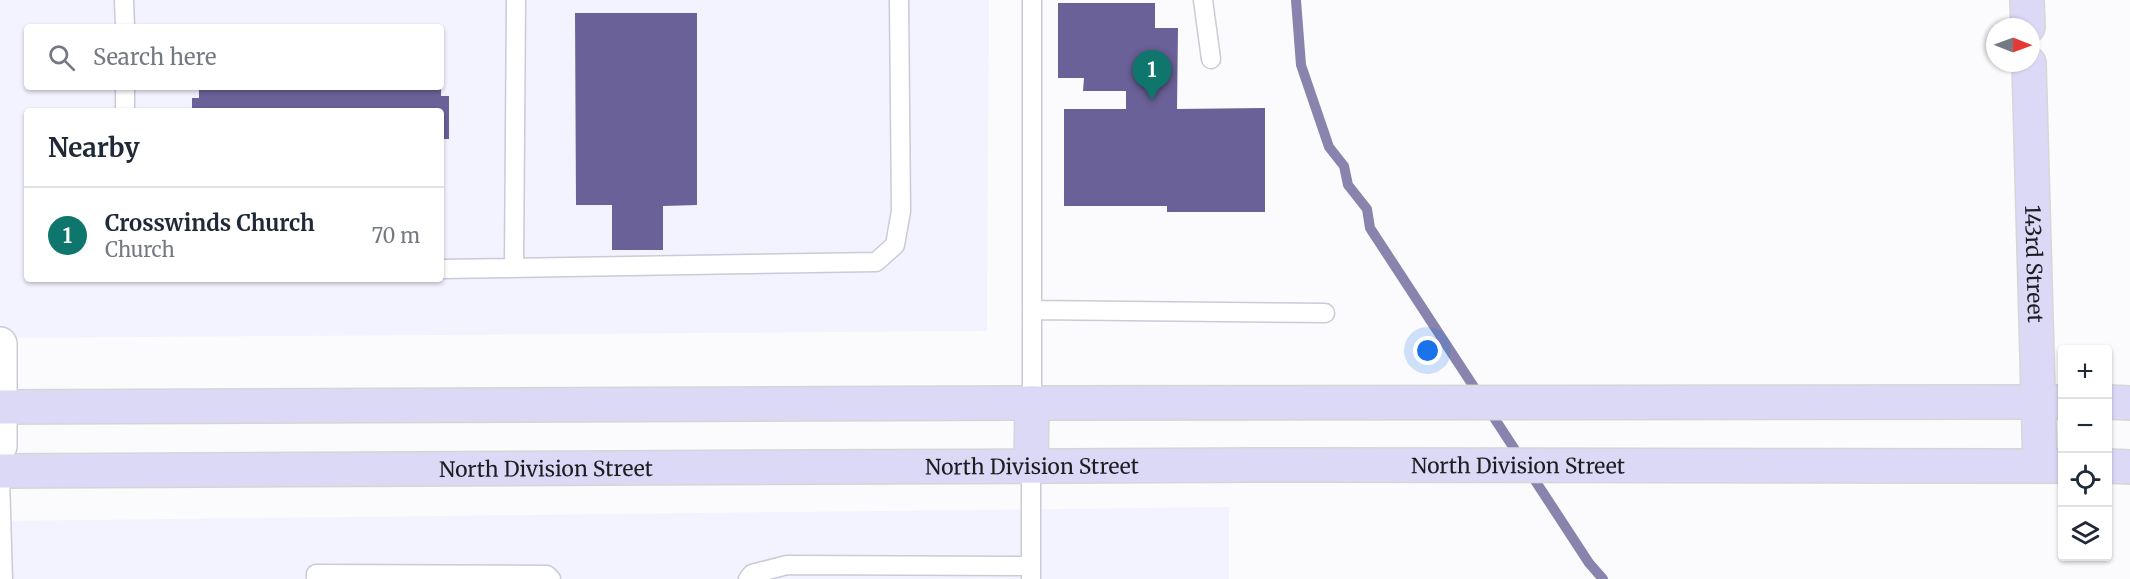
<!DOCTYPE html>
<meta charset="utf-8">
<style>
body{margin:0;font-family:Merriweather,serif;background:#f2f2f3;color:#1f2937}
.controls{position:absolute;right:18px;bottom:18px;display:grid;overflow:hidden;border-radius:6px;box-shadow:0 2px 4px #0004}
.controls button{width:54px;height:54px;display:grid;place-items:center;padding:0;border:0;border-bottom:2px solid #e0e1e3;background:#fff;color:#1f2937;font:30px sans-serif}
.compass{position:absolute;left:1986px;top:18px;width:54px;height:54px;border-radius:50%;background:#fff;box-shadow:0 2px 4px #0004;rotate:91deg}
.you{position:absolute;left:1428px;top:351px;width:21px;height:21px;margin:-15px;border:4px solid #fff;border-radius:50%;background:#1a73e8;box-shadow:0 0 0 9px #1a73e833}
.badge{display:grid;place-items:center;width:39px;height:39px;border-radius:50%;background:#0f766e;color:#fff;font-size:20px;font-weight:700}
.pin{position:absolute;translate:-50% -50px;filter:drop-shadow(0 2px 3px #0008)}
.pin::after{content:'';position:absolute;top:32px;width:21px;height:18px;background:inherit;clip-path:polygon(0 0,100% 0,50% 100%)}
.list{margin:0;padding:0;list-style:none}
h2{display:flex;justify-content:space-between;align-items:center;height:78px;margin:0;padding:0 24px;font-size:26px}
h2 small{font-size:20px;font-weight:400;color:#747a83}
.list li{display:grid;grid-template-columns:39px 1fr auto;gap:18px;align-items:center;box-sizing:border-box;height:96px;padding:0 24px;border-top:2px solid #e0e1e3}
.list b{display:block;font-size:22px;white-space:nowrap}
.list p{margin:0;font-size:20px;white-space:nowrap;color:#747a83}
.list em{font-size:20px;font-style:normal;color:#747a83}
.icon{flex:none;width:33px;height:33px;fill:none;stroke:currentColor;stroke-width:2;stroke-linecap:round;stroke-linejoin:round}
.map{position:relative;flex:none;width:2130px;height:579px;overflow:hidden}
.search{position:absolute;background:#fff;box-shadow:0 2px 4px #0004;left:24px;top:24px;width:420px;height:66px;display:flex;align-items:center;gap:15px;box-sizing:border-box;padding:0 21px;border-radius:6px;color:#747a83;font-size:22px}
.panel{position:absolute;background:#fff;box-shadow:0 2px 4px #0004;left:24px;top:108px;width:420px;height:174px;border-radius:6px}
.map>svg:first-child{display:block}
.built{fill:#f3f2ff;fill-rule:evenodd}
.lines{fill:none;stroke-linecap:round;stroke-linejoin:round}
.stream{stroke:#8984ae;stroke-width:10}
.building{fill:#696197}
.service-casing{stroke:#cbcad7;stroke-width:21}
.minor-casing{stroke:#cbcad7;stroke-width:36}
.primary-casing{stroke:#d6d6d7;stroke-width:36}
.service{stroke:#fff;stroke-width:18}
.minor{stroke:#fff;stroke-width:33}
.primary{stroke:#dcd9f6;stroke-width:33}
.labels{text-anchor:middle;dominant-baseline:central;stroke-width:4.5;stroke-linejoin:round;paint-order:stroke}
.street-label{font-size:21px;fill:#1d1c21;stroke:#fff}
</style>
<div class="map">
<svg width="2130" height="579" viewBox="0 0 2130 579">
<rect width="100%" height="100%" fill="#fbfbfe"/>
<path class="built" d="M 0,0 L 989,0 L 987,331 L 0,338 ZM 27,27 L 441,27 L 441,87 L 27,87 ZM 27,111 L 441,111 L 441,279 L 27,279 Z
M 1229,507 L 1229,579 L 0,579 L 0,521 Z"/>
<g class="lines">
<path class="stream" d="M 1296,0 L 1301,65 L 1329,147 L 1344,166 L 1348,185 L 1367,209 L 1370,228 L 1589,563 L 1603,579"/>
</g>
<path class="building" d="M 1058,3 L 1155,3 L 1155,28 L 1178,28 L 1177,109 L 1265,108 L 1265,212 L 1167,212 L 1167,206 L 1064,206 L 1064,109 L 1126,109 L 1126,91 L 1083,91 L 1084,78 L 1058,78 Z
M 575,13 L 697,13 L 697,205 L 663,206 L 663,250 L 612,250 L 612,205 L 576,205 Z
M 199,87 L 441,87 L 441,96 L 449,96 L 449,139 L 441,139 L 441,111 L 192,111 L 192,98 L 199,98 Z
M 441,170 L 444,170 L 444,204 L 441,204 Z"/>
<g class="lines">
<defs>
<path id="service" d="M 124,0 L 125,27
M 1203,0 L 1211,59
M 125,87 L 125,111
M 514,268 L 516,0
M 441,269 L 876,262 L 895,245 L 901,211 L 899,0
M 1032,310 L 1325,313
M 1032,403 L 1032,0
M 1031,465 L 1031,579
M 0,479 L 3,579
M 316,579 L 316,574 L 547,575 L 551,579
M 748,579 L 752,574 L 787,565 L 1031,566"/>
<path id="minor" d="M 0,344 L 0,446"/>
<g id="primary">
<path d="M 2027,0 L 2028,27"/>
<path id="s1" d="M 2029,63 L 2040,466"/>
<path d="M 2108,402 L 2130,403"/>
<path d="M 0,407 L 1032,403 L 2062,402"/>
<path d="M 1031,465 L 1032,403"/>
<path d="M 2108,466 L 2130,467"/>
<path id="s2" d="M 0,471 L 1259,465 L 2062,466"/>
</g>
</defs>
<use href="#service" class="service-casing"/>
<use href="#minor" class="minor-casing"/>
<use href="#primary" class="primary-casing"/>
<use href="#service" class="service"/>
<use href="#minor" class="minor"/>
<use href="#primary" class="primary"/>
</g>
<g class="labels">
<g class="street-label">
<text stroke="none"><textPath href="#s1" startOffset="201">143rd Street</textPath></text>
<text stroke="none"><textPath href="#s2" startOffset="1032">North Division Street</textPath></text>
<text stroke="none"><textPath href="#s2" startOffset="1518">North Division Street</textPath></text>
<text stroke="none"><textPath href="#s2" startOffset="546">North Division Street</textPath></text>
</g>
</g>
</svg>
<div class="controls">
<button>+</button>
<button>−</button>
<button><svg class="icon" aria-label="locate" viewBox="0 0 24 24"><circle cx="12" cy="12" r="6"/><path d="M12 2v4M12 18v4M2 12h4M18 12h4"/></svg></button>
<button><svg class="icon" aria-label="layers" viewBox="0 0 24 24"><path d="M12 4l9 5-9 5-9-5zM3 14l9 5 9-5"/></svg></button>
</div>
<svg class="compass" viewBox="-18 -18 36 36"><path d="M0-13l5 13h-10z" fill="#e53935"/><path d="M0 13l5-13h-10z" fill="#747a83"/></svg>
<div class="you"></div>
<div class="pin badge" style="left:1152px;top:100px">1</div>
<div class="search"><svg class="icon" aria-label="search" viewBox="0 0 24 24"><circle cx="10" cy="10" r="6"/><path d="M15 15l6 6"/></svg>Search here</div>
<section class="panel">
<h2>Nearby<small></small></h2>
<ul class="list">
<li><span class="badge">1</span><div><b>Crosswinds Church</b><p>Church</p></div><em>70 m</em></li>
</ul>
</section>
</div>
